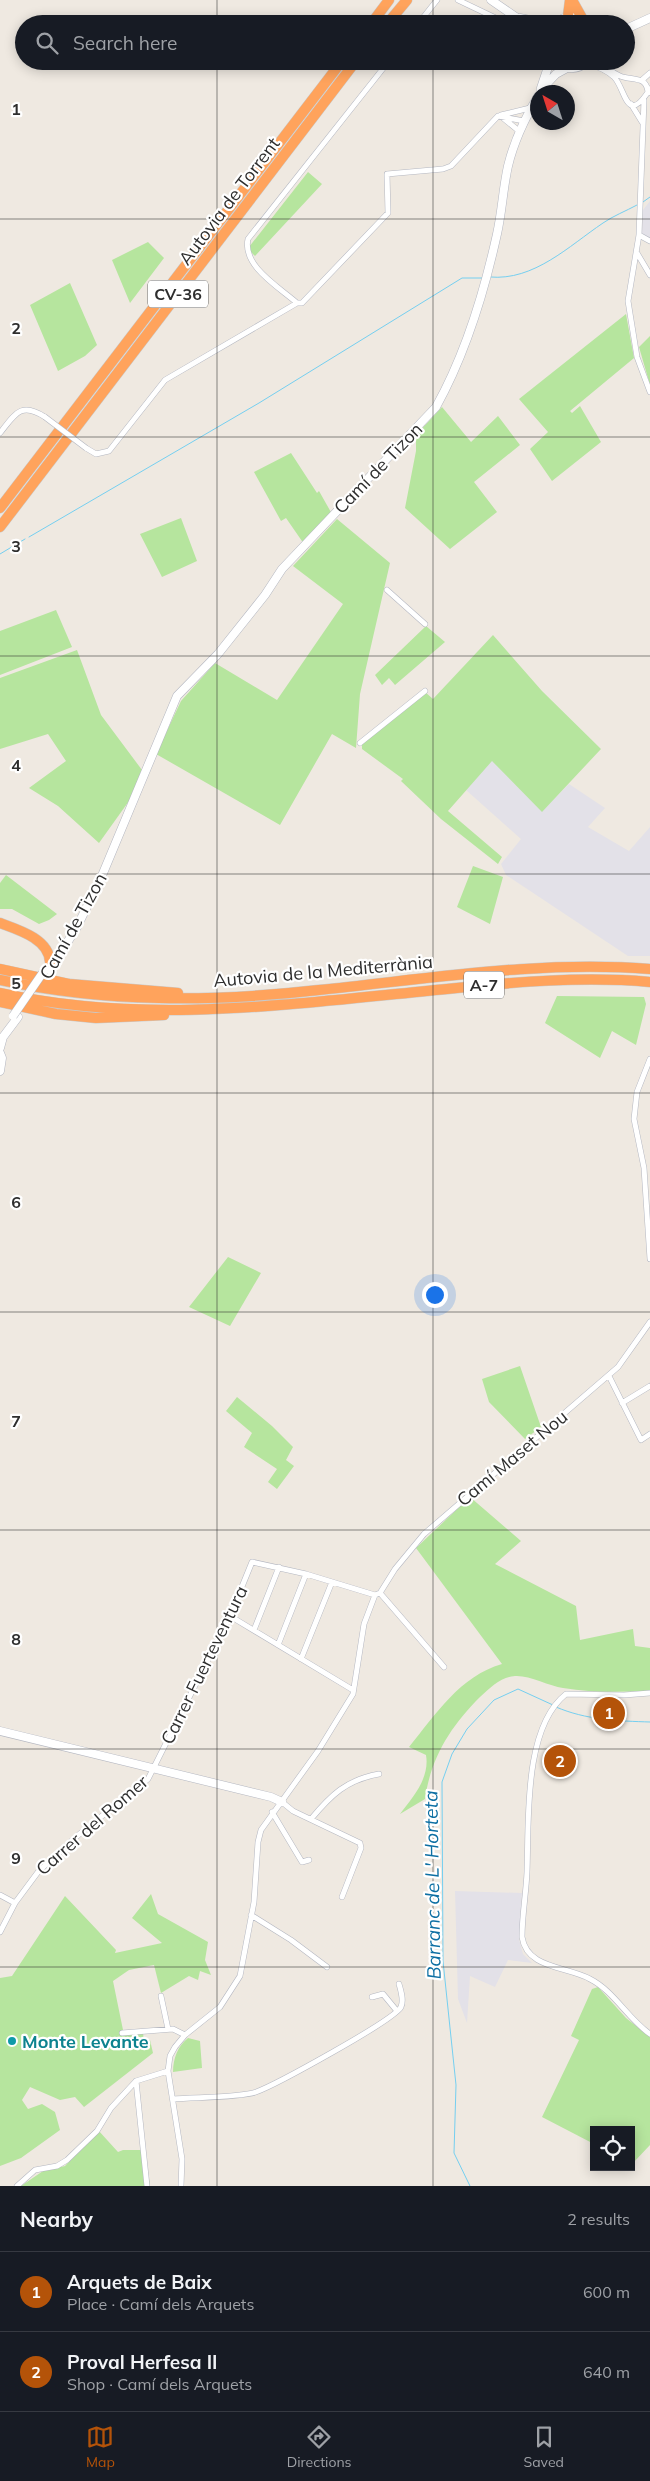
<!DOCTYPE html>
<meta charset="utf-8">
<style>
body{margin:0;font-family:Mulish,sans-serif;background:#242831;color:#f1f3f6}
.controls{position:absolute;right:15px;bottom:15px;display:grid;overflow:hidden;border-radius:0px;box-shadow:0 2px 12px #0003}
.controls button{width:45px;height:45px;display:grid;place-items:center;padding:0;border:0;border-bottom:1px solid #363941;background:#171b24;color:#f1f3f6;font:25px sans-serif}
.compass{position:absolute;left:530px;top:85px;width:45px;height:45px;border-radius:50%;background:#171b24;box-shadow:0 2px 12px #0003;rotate:321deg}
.you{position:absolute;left:434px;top:1294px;width:18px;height:18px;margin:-12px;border:4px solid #fff;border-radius:50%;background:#1a73e8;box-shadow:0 0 0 8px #1a73e833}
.badge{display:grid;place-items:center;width:32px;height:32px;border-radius:50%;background:#b45309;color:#fff;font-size:16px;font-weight:700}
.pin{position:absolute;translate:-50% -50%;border:2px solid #fff;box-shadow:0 1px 5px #0006}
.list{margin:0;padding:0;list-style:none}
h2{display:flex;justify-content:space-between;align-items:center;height:65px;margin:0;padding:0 20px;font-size:21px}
h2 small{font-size:16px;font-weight:400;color:#9ea1a6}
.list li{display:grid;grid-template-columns:32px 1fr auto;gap:15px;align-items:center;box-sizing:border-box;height:80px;padding:0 20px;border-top:1px solid #363941}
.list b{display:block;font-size:19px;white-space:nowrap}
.list p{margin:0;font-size:16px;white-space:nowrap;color:#9ea1a6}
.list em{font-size:16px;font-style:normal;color:#9ea1a6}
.icon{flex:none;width:28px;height:28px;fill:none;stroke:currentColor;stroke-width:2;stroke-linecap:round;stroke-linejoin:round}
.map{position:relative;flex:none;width:650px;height:2186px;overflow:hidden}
.search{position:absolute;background:#171b24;box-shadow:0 2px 12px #0003;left:15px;right:15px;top:15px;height:55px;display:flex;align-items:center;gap:12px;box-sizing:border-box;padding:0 18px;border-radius:28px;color:#9ea1a6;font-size:19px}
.sheet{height:225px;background:#171b24}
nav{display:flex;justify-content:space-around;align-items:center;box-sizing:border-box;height:70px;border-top:1px solid #363941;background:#171b24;font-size:14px;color:#9ea1a6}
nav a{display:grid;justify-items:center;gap:2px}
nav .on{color:#b45309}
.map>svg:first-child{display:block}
.industrial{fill:#e3e1e8}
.green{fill:#b6e59e}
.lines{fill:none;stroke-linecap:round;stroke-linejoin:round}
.stream{stroke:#75cff0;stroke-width:1}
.street-casing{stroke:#b4b7c1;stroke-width:6}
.secondary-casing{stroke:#b4b7c1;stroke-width:9}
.highway-casing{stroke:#c9c9c9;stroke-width:11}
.street{stroke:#fff;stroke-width:5}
.secondary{stroke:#fff;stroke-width:8}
.highway{stroke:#ffa35c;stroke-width:10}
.street-bridge-casing{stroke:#b4b7c1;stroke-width:6;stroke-linecap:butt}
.secondary-bridge-casing{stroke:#b4b7c1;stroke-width:9;stroke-linecap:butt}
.street-bridge{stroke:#fff;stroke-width:5}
.secondary-bridge{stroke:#fff;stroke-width:8}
.grid{fill:none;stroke:#2e2e2e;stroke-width:1;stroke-opacity:0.55}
.culture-dot{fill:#0f9aa8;stroke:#fff;stroke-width:2}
.labels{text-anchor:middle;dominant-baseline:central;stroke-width:4.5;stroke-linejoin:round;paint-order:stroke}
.shield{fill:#fff;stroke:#6d6d6d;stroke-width:1}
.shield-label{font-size:16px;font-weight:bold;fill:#2e2e2e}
.street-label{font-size:18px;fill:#2e2e2e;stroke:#fff}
.culture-label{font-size:18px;font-weight:bold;fill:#0d838f;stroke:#fff;text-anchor:start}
.water-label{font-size:19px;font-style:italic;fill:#0d6fa3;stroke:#fff}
.grid-label{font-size:16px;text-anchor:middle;font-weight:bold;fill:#2e2e2e;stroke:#fff;stroke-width:4.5;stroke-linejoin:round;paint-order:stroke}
</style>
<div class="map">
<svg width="650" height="2186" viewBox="0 0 650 2186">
<rect width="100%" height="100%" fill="#efe9e1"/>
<path class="industrial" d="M 650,201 L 650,240 L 642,234 L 643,210 Z
M 492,760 L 542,811 L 569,784 L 605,808 L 588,827 L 629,851 L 650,827 L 650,956 L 628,956 L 506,875 L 501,864 L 521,839 L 466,790 Z
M 455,1891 L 522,1893 L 519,1939 L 523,1954 L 532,1963 L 508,1960 L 495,1987 L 470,1976 L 467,2023 L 458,1999 Z"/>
<path class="green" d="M 308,172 L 322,184 L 255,256 L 250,251 L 249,247 Z
M 148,242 L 164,258 L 130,303 L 112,260 Z
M 70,283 L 97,345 L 85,356 L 58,371 L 30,305 Z
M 626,314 L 634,358 L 570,411 L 572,413 L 580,406 L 601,442 L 552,481 L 530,449 L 548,432 L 519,399 Z
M 650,336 L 650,385 L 639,347 Z
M 442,407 L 471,442 L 498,416 L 520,445 L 474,482 L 497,512 L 450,549 L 405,508 L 416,451 L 416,435 Z
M 291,453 L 317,493 L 319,491 L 332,514 L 304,544 L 286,518 L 281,521 L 254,472 Z
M 181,518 L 197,561 L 162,577 L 140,534 Z
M 337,519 L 390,563 L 360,694 L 356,748 L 332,734 L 280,825 L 156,754 L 181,701 L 215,663 L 277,700 L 343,604 L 293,566 Z
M 56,610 L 72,647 L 0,675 L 0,631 Z
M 426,626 L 445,642 L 395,685 L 389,678 L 382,685 L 375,675 Z
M 493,635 L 542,691 L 601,749 L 542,812 L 492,761 L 448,811 L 502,857 L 498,864 L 441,819 L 401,781 L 403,779 L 362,749 L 362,744 L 425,692 L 433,699 Z
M 77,650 L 101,715 L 142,770 L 129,801 L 99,843 L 58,806 L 29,788 L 66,761 L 48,734 L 0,749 L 0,678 Z
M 473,866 L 503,877 L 490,924 L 457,907 Z
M 6,875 L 57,914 L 49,920 L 39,924 L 12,909 L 0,909 L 0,883 Z
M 557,996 L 644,997 L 646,1004 L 636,1045 L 612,1031 L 600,1058 L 545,1023 Z
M 228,1257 L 261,1273 L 230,1326 L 189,1307 Z
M 520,1366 L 541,1427 L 525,1439 L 489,1402 L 482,1379 Z
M 237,1397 L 272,1426 L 293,1447 L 286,1460 L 294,1466 L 277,1489 L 268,1482 L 277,1469 L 244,1447 L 252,1433 L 226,1411 Z
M 470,1497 L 521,1541 L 495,1564 L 576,1606 L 580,1640 L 633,1629 L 635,1646 L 650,1648 L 650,1691 C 621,1692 592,1693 563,1688 C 549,1686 529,1675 515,1676 C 501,1677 491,1687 480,1697 C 451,1726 431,1757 425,1799 L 400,1814 C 413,1797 430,1778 426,1755 L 409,1747 C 436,1714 460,1676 502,1664 L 416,1548 Z
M 151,1894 L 158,1914 L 208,1942 L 205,1960 L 211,1975 L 200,1971 L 198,1980 L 189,1976 L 161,1993 L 154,1965 L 129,1970 L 113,1981 L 123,2030 L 143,2033 L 144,2041 L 150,2040 L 153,2053 L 84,2107 L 75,2097 L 60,2100 L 30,2087 L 22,2100 L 28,2109 L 42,2104 L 55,2112 L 60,2130 L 21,2158 L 0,2166 L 0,1978 L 12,1976 L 65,1896 L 116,1950 L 115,1953 L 162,1943 L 132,1918 Z
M 598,1987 L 626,2018 L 650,2037 L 650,2145 L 633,2163 L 631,2162 L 631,2130 L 594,2130 L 594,2144 L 542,2117 L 579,2040 L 571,2036 L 592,1989 Z
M 188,2038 L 200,2041 L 202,2068 L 173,2072 C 173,2058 178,2046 188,2038 Z
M 98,2130 L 118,2152 L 123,2150 L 145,2150 L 150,2186 L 21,2186 L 43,2171 L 65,2166 Z"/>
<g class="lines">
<path class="stream" d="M 643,202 L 650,197
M 490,277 C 534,281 569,246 603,223 C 613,216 626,211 637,205
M 29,537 L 259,403 L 462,278 L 482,278
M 0,554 L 25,539
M 556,1707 C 586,1720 618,1721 650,1722
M 470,2186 L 454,2153 L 456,2085 L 443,1961 L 442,1782 L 452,1754 L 467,1729 L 494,1700 L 518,1689 L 553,1705"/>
<defs>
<path id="street" d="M 458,0 L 502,21 L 508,21 L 516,16
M 418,24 L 437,0
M 601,61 C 606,67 613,73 620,76 C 632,81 647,75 648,93
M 586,63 C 596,66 607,70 614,77 C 626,89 626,127 650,89
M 642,80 L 650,73
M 644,100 L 639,235 L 628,301 L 637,357 L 650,392
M 631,104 L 642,122
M 501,115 L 530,108
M 503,118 L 519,131
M 639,235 L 650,241
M 637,253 L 650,275
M 297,303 C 279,287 242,266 248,239 L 389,61
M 0,433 C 15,414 21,401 45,417
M 86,448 L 96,454 L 109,451 L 165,380 L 297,303 L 302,303 L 388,213 L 387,174 L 443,169 L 451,166 L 498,116 L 524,121
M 387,590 L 425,624
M 360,743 L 425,691
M 650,1059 L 637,1092 L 634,1119 L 644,1168 L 650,1259
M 609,1376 L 641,1440 L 650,1434
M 622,1403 L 650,1386
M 380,1593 L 444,1667
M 375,1595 L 380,1593 L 395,1569 L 424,1534 L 618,1367 L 650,1322
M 230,1616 L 353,1690
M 254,1630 L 279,1567
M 278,1645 L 306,1574
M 301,1659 L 332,1582
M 650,1693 L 624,1695 L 566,1694 C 523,1728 529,1822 527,1872 C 526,1894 522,1916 522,1937 C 527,1969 566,1966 590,1979 C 614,1991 628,2019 650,2034
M 282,1802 L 293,1811 L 360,1843 L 361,1848 L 342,1897
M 272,1812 L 302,1862 L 309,1860
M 311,1819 C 331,1795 346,1780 379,1774
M 0,1895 L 15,1903
M 251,1915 L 291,1940 L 327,1967
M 0,1932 L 15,1903 L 38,1872 L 77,1836 L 148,1779 L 230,1616 L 252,1562 L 306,1574 L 375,1595
M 161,1996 L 168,2029
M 372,1997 L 383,1994 L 397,2011
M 122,2033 L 173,2029 L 185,2035
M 136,2081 L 147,2186
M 173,2099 C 194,2097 238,2098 256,2092 C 275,2085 393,2021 401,2007 C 404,2000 401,1991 399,1984
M 17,2186 L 35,2170 L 57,2166 L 67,2160 L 97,2131 L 111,2108 L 136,2081 L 168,2071
M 181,2186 L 182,2159 L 168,2071 L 170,2056 L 175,2047 L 185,2035 L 220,2007 L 240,1976 L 254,1902 L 258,1842 L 261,1830 L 318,1751 L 353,1694 L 364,1624 L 375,1595"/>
<path id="secondary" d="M 491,0 L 526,24
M 520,18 L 550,24
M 553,24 C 564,15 578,14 589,24
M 626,29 L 650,18
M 553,61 C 564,70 578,71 588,61
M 541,88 L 550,61
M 541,90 L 556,74 L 567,68
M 48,973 L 77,927 L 101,878 L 177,696 L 218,654 L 265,595 L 282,569 L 436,407 C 465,355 484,293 497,234 C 502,212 503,188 508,166 C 514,141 525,118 538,96
M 0,1048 L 3,1037 L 18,1017
M 0,1053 L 2,1058 L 0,1071
M 0,1731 L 271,1797 L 282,1802"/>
<path id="highway" d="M 572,0 L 582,18
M 568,16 L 570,0
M 371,24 L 389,0
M 387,24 L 407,0
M 0,508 L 342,61
M 0,527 L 356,61
M 0,923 C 19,930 49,939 50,962
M 0,969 L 69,984 L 178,993
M 0,980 C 106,1003 212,1002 319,990 C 428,979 540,960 650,969
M 0,993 C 147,1026 298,1003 447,989 C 514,982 583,976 650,982
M 0,1002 L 56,1014 L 96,1018 L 164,1015"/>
</defs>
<use href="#street" class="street-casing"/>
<use href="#secondary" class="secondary-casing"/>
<use href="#highway" class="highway-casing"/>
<use href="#street" class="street"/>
<use href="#secondary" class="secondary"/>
<use href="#highway" class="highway"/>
<defs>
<path id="street-bridge" d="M 45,417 L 86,448"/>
<path id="secondary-bridge" d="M 13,1016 L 44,971"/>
</defs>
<use href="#street-bridge" class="street-bridge-casing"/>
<use href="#secondary-bridge" class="secondary-bridge-casing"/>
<use href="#street-bridge" class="street-bridge"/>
<use href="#secondary-bridge" class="secondary-bridge"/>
</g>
<path class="grid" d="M 217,0 L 217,24M 433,0 L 433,24M 217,61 L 217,2186M 433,61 L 433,2186M 0,219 L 650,219M 0,437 L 650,437M 0,656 L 650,656M 0,874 L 650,874M 0,1093 L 650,1093M 0,1312 L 650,1312M 0,1530 L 650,1530M 0,1749 L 650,1749M 0,1967 L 650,1967"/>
<circle class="culture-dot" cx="12" cy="2041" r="5"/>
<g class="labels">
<g class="shield">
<rect x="148" y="280.5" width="60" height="27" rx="4"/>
<rect x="464" y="971.5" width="40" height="27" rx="4"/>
</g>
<g class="shield-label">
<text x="178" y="294">CV-36</text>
<text x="484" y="985">A-7</text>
</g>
<g class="street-label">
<text transform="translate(229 201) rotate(-53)">Autovia de Torrent</text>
<text transform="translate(378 468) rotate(-46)">Camí de Tizon</text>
<text transform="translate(73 926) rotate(-61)">Camí de Tizon</text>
<text transform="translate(323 971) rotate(-5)">Autovia de la Mediterrània</text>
<text transform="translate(512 1458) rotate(-40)">Camí Maset Nou</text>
<text transform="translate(204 1665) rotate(-64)">Carrer Fuerteventura</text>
<text transform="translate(92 1825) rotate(-41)">Carrer del Romer</text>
</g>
<g class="culture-label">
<text x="22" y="2041">Monte Levante</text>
</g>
<g class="water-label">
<text transform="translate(432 1885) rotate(-91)">Barranc de L' Horteta</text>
</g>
</g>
<g class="grid-label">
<text x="16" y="115">1</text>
<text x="16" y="334">2</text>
<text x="16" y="552">3</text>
<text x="16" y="771">4</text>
<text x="16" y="989">5</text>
<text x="16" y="1208">6</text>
<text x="16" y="1427">7</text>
<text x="16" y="1645">8</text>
<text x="16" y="1864">9</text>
</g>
</svg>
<div class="controls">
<button><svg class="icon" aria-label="locate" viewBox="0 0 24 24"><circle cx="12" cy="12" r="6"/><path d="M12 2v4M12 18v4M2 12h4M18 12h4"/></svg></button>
</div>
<svg class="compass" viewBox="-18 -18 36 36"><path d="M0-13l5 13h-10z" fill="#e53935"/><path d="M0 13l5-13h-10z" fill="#9ea1a6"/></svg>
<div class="you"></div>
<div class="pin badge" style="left:609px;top:1713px">1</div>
<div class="pin badge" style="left:560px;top:1761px">2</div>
<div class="search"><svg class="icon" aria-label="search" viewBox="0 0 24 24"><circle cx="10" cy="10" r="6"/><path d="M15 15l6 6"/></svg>Search here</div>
</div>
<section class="sheet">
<h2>Nearby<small>2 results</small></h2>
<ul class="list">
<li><span class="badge">1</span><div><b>Arquets de Baix</b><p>Place · Camí dels Arquets</p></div><em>600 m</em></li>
<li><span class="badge">2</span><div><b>Proval Herfesa II</b><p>Shop · Camí dels Arquets</p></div><em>640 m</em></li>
</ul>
</section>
<nav>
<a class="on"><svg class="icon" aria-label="map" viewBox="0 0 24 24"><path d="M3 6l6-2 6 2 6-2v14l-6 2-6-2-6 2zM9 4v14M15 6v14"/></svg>Map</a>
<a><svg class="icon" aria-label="directions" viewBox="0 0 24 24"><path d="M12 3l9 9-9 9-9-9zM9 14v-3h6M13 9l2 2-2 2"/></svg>Directions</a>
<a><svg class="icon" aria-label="saved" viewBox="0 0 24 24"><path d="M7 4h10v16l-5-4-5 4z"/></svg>Saved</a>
</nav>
